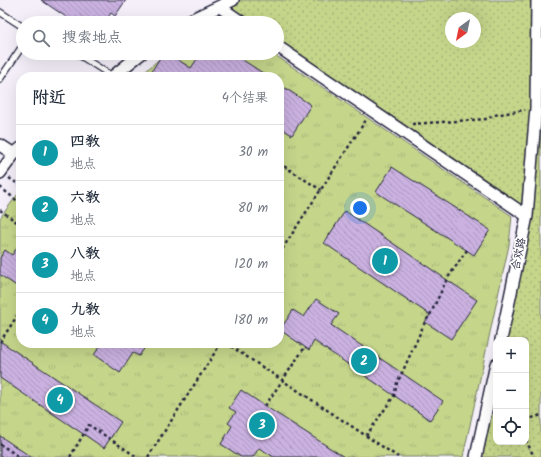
<!DOCTYPE html>
<html lang="zh">
<meta charset="utf-8">
<style>
body{margin:0;font-family:Kalam,"LXGW WenKai TC",sans-serif;background:#f2f2f3;color:#1f2937}
.controls{position:absolute;right:12px;bottom:12px;display:grid;overflow:hidden;border-radius:8px;box-shadow:0 4px 16px #0002}
.controls button{width:36px;height:36px;display:grid;place-items:center;padding:0;border:0;border-bottom:1px solid #e0e1e3;background:#fff;color:#1f2937;font:20px sans-serif}
.compass{position:absolute;left:445px;top:12px;width:36px;height:36px;border-radius:50%;background:#fff;box-shadow:0 4px 16px #0002;rotate:213deg}
.you{position:absolute;left:360px;top:208px;width:14px;height:14px;margin:-10px;border:3px solid #fff;border-radius:50%;background:#1a73e8;box-shadow:0 0 0 6px #1a73e833}
.badge{display:grid;place-items:center;width:26px;height:26px;border-radius:50%;background:#c8321e;color:#fff;font-size:13px;font-weight:700}
.pin{position:absolute;translate:-50% -50%;border:2px solid #fff;box-shadow:0 1px 4px #0006}
.list{margin:0;padding:0;list-style:none}
h2{display:flex;justify-content:space-between;align-items:center;height:52px;margin:0;padding:0 16px;font-size:17px}
h2 small{font-size:13px;font-weight:400;color:#747a83}
.list li{display:grid;grid-template-columns:26px 1fr auto;gap:12px;align-items:center;box-sizing:border-box;height:56px;padding:0 16px;border-top:1px solid #e0e1e3}
.list b{display:block;font-size:15px;white-space:nowrap}
.list p{margin:0;font-size:13px;white-space:nowrap;color:#747a83}
.list em{font-size:13px;font-style:normal;color:#747a83}
.icon{flex:none;width:22px;height:22px;fill:none;stroke:currentColor;stroke-width:2;stroke-linecap:round;stroke-linejoin:round}
.map{position:relative;flex:none;width:541px;height:457px;overflow:hidden}
.search{position:absolute;background:#fff;box-shadow:0 4px 16px #0002;left:16px;top:16px;width:268px;height:44px;display:flex;align-items:center;gap:10px;box-sizing:border-box;padding:0 14px;border-radius:22px;color:#747a83;font-size:15px}
.panel{position:absolute;background:#fff;box-shadow:0 4px 16px #0002;left:16px;top:72px;width:268px;height:276px;border-radius:16px}
.map>svg:first-child{display:block}
.grass{fill:url(#grass-tufts);stroke:#747c63}
.park{fill:url(#park-dots);stroke:#747c63;fill-rule:evenodd}
.building{fill:url(#building-back-hatch);stroke:#22223b}
.lines{fill:none;stroke-linecap:round;stroke-linejoin:round}
.service-casing{stroke:#22223b;stroke-width:8}
.minor-casing{stroke:#22223b;stroke-width:14}
.path{stroke:#22223b;stroke-width:2.5;stroke-dasharray:3 3;stroke-linecap:butt}
.service{stroke:#fff;stroke-width:5.5}
.minor{stroke:#fff;stroke-width:11}
.path-bridge{stroke:#22223b;stroke-width:2.5;stroke-dasharray:3 3;stroke-linecap:butt}
.labels{text-anchor:middle;dominant-baseline:central;stroke-width:3.5;stroke-linejoin:round;paint-order:stroke}
.street-label{font-size:11px;fill:#22223b;stroke:#fff}
</style>
<div class="map">
<svg width="541" height="457" viewBox="0 0 541 457">
<defs>
<pattern id="grass-tufts" width="24" height="20" patternUnits="userSpaceOnUse"><rect width="24" height="20" fill="#c5d68b"/><path d="M3 7l-1-3M5 7V3M7 7l1-3M15 17l-1-3M17 17v-4M19 17l1-3" fill="none" stroke="#a9b779"/></pattern>
<pattern id="park-dots" width="8" height="8" patternUnits="userSpaceOnUse"><rect width="8" height="8" fill="#c5d68b"/><path d="M2 2h.1M6 6h.1" fill="none" stroke="#a9b779" stroke-width="1.8" stroke-linecap="round"/></pattern>
<pattern id="building-back-hatch" width="6" height="6" patternUnits="userSpaceOnUse"><rect width="6" height="6" fill="#cab1e0"/><path d="M-1 5l2 2M0 0l6 6M5-1l2 2" fill="none" stroke="#ad98c1"/></pattern>
</defs>
<rect width="100%" height="100%" fill="#f4eff9"/>
<filter id="ink" filterUnits="userSpaceOnUse"><feTurbulence type="fractalNoise" baseFrequency=".025" numOctaves="2"/><feDisplacementMap in="SourceGraphic" scale="8" xChannelSelector="R" yChannelSelector="G"/><feConvolveMatrix kernelMatrix="1 2 1 2 8 2 1 2 1" color-interpolation-filters="sRGB"/></filter>
<g filter="url(#ink)">
<path class="grass" d="M 166,53 L 272,53 L 512,216 L 509,245 L 463,457 L 0,457 L 0,218 L 21,190 L 21,343 L 279,343 L 279,77 L 139,77 Z"/>
<path class="park" d="M 233,0 L 541,0 L 541,457 L 476,457 L 496,364 L 496,442 L 526,442 L 526,340 L 501,340 L 527,216 L 277,46 L 277,23 L 243,23 L 220,7 ZM 451,18 L 475,18 L 475,42 L 451,42 Z"/>
<path class="building" d="M 41,0 L 126,0 L 115,16 L 111,13 L 104,23 L 75,23 Z
M 163,53 L 167,53 L 191,68 L 201,53 L 232,53 L 269,77 L 148,77 Z
M 279,84 L 311,105 L 292,135 L 279,127 Z
M 392,167 L 490,230 L 474,255 L 376,192 Z
M 345,211 L 477,300 L 451,339 L 425,322 L 430,315 L 324,243 Z
M 21,242 L 21,289 L 0,275 L 0,258 L 5,250 L 12,255 Z
M 316,299 L 339,314 L 331,325 L 443,401 L 430,420 L 314,341 L 309,350 L 280,330 L 293,310 L 304,317 Z
M 0,341 L 121,422 L 104,448 L 0,378 Z
M 102,343 L 148,343 L 139,356 L 133,353 L 120,373 L 94,355 Z
M 241,390 L 265,406 L 344,457 L 274,457 L 259,448 L 253,457 L 241,457 L 221,444 L 232,426 L 228,423 L 236,412 L 229,408 Z
M 0,436 L 31,457 L 0,457 Z"/>
<g class="lines">
<defs>
<path id="service" d="M 0,12 L 23,27
M 76,53 L 112,76
M 0,79 L 23,45"/>
<path id="minor" d="M 220,7 L 243,23
M 184,23 L 233,0
M 277,46 L 527,216
M 112,77 L 142,53
M 0,145 L 14,154
M 0,173 L 14,154 L 21,148
M 501,340 L 527,216 L 536,108 L 537,0
M 476,457 L 496,364"/>
</defs>
<use href="#service" class="service-casing"/>
<use href="#minor" class="minor-casing"/>
<path class="path" d="M 412,124 L 487,119 L 494,115 L 525,110
M 279,163 L 321,190
M 9,178 L 21,186
M 0,187 L 21,204
M 0,210 L 21,225
M 279,254 L 366,120
M 0,342 L 21,310
M 226,343 L 398,457
M 526,420 L 541,415
M 366,436 L 394,396 L 397,383 L 402,373 L 425,322 L 430,315 L 447,279 L 467,250
M 526,440 L 534,457
M 0,444 L 19,457
M 70,457 L 89,425 L 137,457
M 148,457 L 221,343"/>
<use href="#service" class="service"/>
<use href="#minor" class="minor"/>
<path class="path-bridge" d="M 265,406 L 305,347"/>
</g>
</g>
<g class="labels">
<g class="street-label">
<text transform="translate(519 254) rotate(-78)">合欢路</text>
</g>
</g>
</svg>
<div class="controls">
<button>+</button>
<button>−</button>
<button><svg class="icon" aria-label="locate" viewBox="0 0 24 24"><circle cx="12" cy="12" r="6"/><path d="M12 2v4M12 18v4M2 12h4M18 12h4"/></svg></button>
</div>
<svg class="compass" viewBox="-18 -18 36 36"><path d="M0-13l5 13h-10z" fill="#e53935"/><path d="M0 13l5-13h-10z" fill="#747a83"/></svg>
<div class="you"></div>
<div class="pin badge" style="left:385px;top:261px;background:#0f9aa8">1</div>
<div class="pin badge" style="left:364px;top:361px;background:#0f9aa8">2</div>
<div class="pin badge" style="left:262px;top:425px;background:#0f9aa8">3</div>
<div class="pin badge" style="left:60px;top:400px;background:#0f9aa8">4</div>
<div class="search"><svg class="icon" aria-label="search" viewBox="0 0 24 24"><circle cx="10" cy="10" r="6"/><path d="M15 15l6 6"/></svg>搜索地点</div>
<section class="panel">
<h2>附近<small>4个结果</small></h2>
<ul class="list">
<li><span class="badge" style="background:#0f9aa8">1</span><div><b>四教</b><p>地点</p></div><em>30 m</em></li>
<li><span class="badge" style="background:#0f9aa8">2</span><div><b>六教</b><p>地点</p></div><em>80 m</em></li>
<li><span class="badge" style="background:#0f9aa8">3</span><div><b>八教</b><p>地点</p></div><em>120 m</em></li>
<li><span class="badge" style="background:#0f9aa8">4</span><div><b>九教</b><p>地点</p></div><em>180 m</em></li>
</ul>
</section>
</div>
